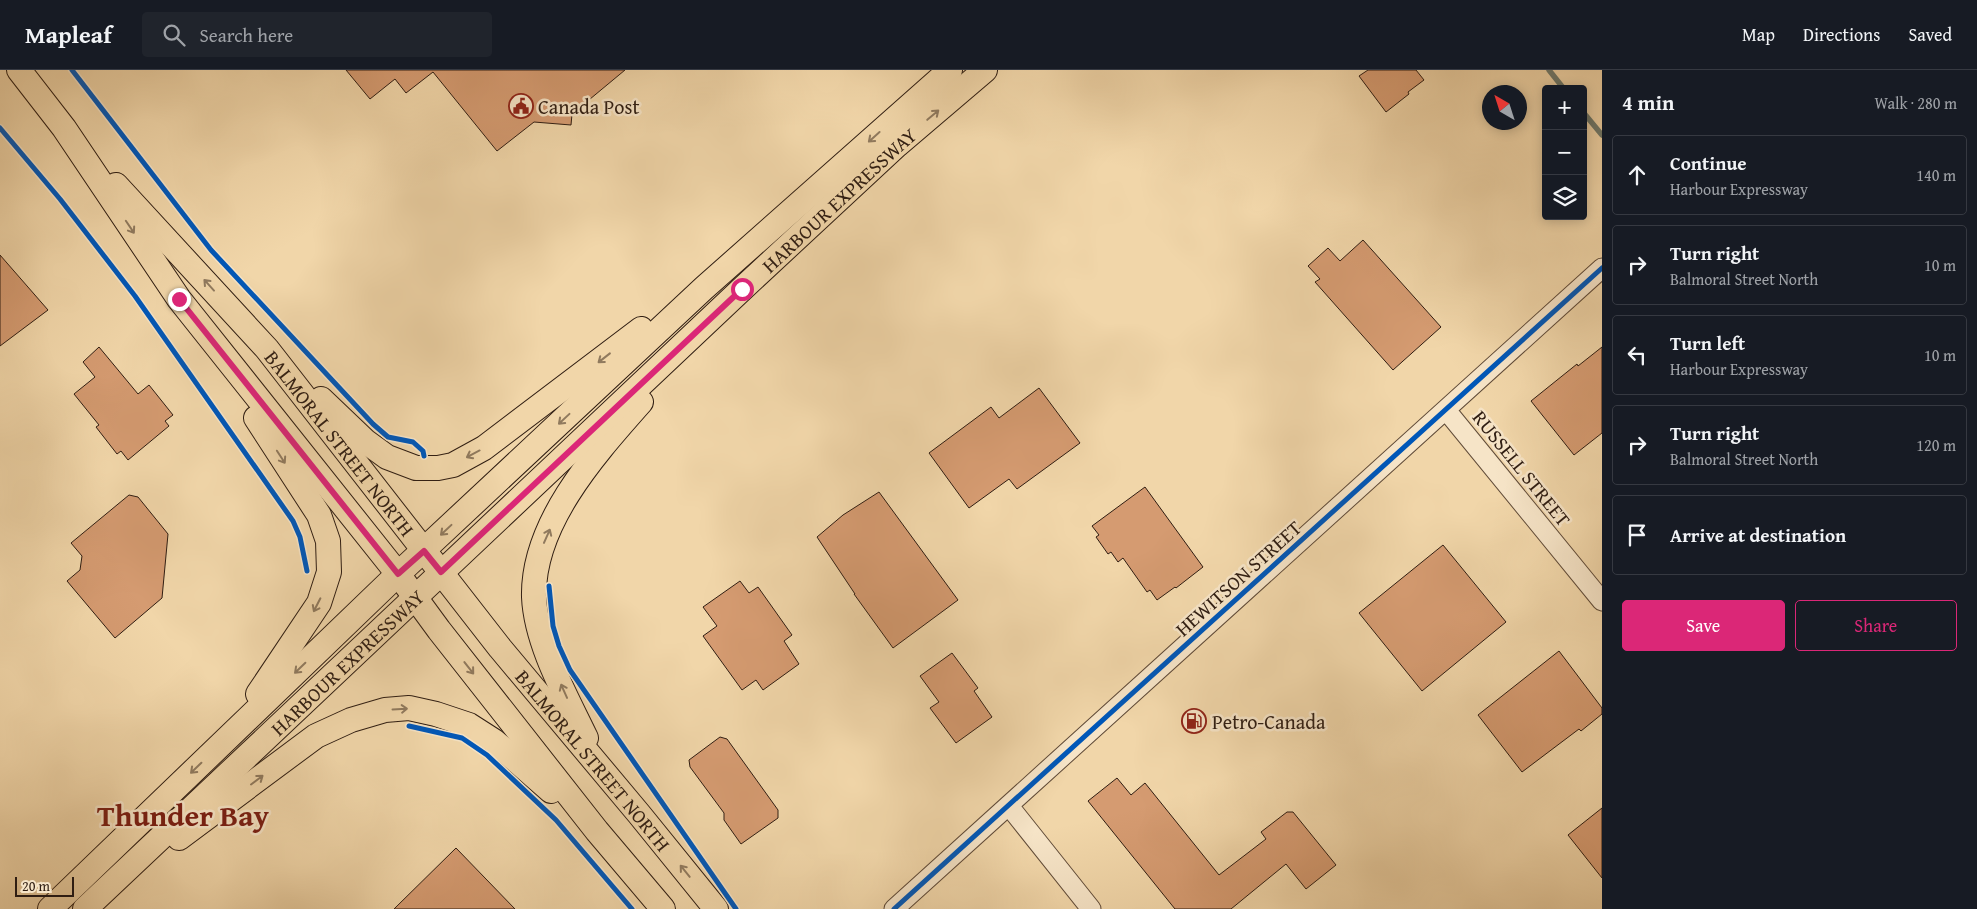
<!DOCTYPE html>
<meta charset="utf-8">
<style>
body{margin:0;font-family:"Gentium Book Plus",serif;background:#20242c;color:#f1f3f6}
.controls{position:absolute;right:15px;top:15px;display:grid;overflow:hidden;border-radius:5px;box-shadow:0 2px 12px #0003}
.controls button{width:45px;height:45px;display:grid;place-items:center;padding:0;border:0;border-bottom:1px solid #363941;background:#171b24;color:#f1f3f6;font:25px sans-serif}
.compass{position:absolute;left:1482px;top:15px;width:45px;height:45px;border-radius:50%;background:#171b24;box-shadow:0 2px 12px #0003;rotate:321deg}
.scale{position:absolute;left:15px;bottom:12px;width:59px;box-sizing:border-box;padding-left:5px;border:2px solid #2f1d12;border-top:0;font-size:14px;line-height:18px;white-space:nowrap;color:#2f1d12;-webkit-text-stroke:4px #f6e4c7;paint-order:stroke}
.stop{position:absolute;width:15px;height:15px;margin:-11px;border:4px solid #db2777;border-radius:50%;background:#fff}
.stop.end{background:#db2777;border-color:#fff;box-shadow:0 1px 5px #0008}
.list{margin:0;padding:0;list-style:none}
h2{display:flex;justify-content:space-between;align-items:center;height:65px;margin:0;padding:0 20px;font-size:21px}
h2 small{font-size:16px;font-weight:400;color:#9ea1a6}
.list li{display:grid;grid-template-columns:32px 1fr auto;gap:15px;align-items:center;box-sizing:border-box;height:80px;margin:0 10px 10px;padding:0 10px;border:1px solid #363941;border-radius:5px}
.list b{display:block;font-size:19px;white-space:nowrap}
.list p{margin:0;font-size:16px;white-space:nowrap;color:#9ea1a6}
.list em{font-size:16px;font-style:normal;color:#9ea1a6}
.actions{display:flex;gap:10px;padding:15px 20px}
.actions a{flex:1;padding:11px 0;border:1px solid #db2777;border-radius:5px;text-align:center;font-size:18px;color:#db2777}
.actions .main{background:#db2777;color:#fff}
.icon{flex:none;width:28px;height:28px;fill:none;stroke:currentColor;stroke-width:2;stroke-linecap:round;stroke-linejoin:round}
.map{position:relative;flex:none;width:1602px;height:839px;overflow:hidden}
header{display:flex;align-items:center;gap:30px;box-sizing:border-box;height:70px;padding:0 25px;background:#171b24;border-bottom:1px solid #363941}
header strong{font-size:24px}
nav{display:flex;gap:28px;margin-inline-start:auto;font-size:18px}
.search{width:350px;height:45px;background:#20242c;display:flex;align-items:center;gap:12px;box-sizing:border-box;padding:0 18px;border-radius:5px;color:#9ea1a6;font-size:19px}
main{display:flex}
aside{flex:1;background:#171b24}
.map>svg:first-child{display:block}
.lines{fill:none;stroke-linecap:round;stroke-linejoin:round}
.stream{stroke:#707b6e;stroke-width:5.5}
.building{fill:#d59b71;stroke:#2f1d12}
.minor-casing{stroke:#604b38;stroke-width:21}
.major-casing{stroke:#2f1d12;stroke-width:26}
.minor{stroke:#f6e4c7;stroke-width:19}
.major{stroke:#f1d6a9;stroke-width:24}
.cycleway-casing{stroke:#f6e4c7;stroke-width:8}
.cycleway{stroke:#0057b8;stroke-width:5}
.oneway{stroke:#907a5e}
.route{stroke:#db2777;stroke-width:6}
.labels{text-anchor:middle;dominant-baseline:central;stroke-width:5;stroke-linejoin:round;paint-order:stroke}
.poi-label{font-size:20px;fill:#2f1d12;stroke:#f6e4c7;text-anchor:start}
.street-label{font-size:20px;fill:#2f1d12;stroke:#f6e4c7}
.town-label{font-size:30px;font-weight:bold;fill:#7a1f14;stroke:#f6e4c7}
</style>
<header>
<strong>Mapleaf</strong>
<div class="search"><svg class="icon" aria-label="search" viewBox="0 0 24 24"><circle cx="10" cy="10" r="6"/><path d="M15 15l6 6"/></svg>Search here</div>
<nav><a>Map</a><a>Directions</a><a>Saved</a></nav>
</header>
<main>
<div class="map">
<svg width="1602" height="839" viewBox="0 0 1602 839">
<rect width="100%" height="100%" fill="#f1d6a9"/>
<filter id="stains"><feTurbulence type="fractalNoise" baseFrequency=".004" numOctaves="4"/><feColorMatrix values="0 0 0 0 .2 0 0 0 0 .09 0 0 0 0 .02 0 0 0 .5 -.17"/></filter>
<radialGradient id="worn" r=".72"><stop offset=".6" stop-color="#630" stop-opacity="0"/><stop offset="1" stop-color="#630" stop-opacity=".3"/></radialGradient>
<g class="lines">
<path class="stream" d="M 1549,0 L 1564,19
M 1583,42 L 1602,65"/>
</g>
<path class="building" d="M 346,0 L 625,0 L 572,44 L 571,55 L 534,52 L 497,81 L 433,2 L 406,23 L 395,9 L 370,29 Z
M 1368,0 L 1416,0 L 1424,10 L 1408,22 L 1409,24 L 1386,42 L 1359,6 Z
M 1363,170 L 1441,257 L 1393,300 L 1315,212 L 1320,209 L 1308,196 L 1328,178 L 1340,191 Z
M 0,185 L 48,240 L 0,276 Z
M 99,277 L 138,324 L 149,315 L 173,345 L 165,351 L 169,356 L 128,390 L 121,381 L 117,384 L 96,357 L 99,355 L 74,324 L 95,307 L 83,292 Z
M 1602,277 L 1602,363 L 1574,385 L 1531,331 L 1577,294 L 1578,296 Z
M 1039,318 L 1080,373 L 1017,419 L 1009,409 L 969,438 L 929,383 L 991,337 L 999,348 Z
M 1145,417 L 1203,497 L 1176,518 L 1175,517 L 1157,530 L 1150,520 L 1147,522 L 1123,488 L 1118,492 L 1111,482 L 1108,484 L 1096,467 L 1099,465 L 1092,456 Z
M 879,422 L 958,530 L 893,578 L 854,524 L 855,524 L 817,467 L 843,445 Z
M 129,425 L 138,427 L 168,464 L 162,528 L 115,568 L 67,511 L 80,500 L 82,486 L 71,473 Z
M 1443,475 L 1506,552 L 1422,621 L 1359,543 Z
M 740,511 L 749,523 L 758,517 L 792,565 L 784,571 L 799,594 L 763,620 L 756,610 L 742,620 L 703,566 L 717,556 L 703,537 Z
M 1559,581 L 1602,638 L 1602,644 L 1581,661 L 1579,659 L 1522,702 L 1478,645 Z
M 952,583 L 978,618 L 974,621 L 992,647 L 956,673 L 930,638 L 939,632 L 920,606 Z
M 720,667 L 727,669 L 778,740 L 778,748 L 741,774 L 724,750 L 724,743 L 690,697 L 689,690 Z
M 1117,708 L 1131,725 L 1145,713 L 1219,805 L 1266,769 L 1261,762 L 1287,742 L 1293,742 L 1336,795 L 1306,819 L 1286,794 L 1231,839 L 1175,839 L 1088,731 Z
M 1602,738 L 1602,808 L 1568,765 Z
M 456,778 L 515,839 L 394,839 Z"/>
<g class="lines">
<defs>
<path id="minor" d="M 1446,340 L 1602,531
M 1009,736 L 1091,839
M 894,839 L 1602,198"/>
<g id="major">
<path d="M 19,0 L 64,58 L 179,229 L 398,504 L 439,560 L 597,761 L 663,839"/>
<path id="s1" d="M 116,115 L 267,279 L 500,578 L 639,744 L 716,839"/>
<path d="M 321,329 L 365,371 L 387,387 L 416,398 L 438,398 L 453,395 L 484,378 L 641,259"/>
<path d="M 256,348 L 319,445 L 328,471 L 329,502 L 319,533 L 258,624"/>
<path d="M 586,668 C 566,626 536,574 534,527 C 532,453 596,383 641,332"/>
<path d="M 179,768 L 316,666 L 351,650 L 385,640 L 409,638 L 436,644 L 469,655 L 494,671 L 551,721"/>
<path d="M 50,839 L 398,504 L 704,218 L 950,0"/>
<path id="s2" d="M 85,839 L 742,219 L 897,75 L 985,0"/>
</g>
</defs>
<use href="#minor" class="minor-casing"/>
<use href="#major" class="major-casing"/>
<use href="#minor" class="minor"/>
<use href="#major" class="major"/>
<defs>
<path id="cycleway" d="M 72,0 L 211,180 L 373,354 L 388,367 L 413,372 L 423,381 L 424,386
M 0,58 L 60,129 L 135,226 L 293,451 L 300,467 L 307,501
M 549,516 L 553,556 L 559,576 L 570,600 L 736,839
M 409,656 L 462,668 L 487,685 L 556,750 L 632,839
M 894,839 L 1602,198"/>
</defs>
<use href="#cycleway" class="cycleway-casing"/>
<use href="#cycleway" class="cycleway"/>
</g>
<defs><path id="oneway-shaft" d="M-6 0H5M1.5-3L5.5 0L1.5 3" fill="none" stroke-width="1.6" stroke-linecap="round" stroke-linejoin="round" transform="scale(1.25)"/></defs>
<g class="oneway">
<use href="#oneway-shaft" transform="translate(933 45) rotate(-40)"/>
<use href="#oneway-shaft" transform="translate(874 67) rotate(138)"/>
<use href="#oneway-shaft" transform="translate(130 157) rotate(56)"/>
<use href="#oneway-shaft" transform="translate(209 215) rotate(-132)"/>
<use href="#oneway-shaft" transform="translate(604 288) rotate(142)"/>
<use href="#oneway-shaft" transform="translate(564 349) rotate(137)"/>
<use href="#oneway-shaft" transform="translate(473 384) rotate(152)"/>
<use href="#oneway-shaft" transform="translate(281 387) rotate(57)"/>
<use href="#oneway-shaft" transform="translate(446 460) rotate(137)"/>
<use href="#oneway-shaft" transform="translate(547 466) rotate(-66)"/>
<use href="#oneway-shaft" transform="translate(317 535) rotate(117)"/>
<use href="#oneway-shaft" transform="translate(300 598) rotate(136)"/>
<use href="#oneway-shaft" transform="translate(469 598) rotate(52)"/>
<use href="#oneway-shaft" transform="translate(564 621) rotate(-114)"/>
<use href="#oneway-shaft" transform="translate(400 639) rotate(-3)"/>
<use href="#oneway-shaft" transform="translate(196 698) rotate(136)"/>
<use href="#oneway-shaft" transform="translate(257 710) rotate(-37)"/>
<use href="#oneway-shaft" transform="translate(685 801) rotate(-129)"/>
</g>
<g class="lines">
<path class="route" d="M 179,229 L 398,504 L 424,481 L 441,502 L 742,219"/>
</g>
<defs>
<symbol id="civic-ring" viewBox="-11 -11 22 22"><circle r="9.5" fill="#f6e4c7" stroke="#8f2418" stroke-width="1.5"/><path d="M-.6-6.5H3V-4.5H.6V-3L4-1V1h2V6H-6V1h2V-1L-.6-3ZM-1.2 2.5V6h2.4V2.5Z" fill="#8f2418"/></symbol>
<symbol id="fuel-ring" viewBox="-11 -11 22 22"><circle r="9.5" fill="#f6e4c7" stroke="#8f2418" stroke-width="1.5"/><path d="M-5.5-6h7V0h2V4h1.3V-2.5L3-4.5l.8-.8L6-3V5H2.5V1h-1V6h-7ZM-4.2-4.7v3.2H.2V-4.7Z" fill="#8f2418"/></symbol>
</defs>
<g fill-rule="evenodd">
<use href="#civic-ring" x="507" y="22" width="28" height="28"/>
<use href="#fuel-ring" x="1180" y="637" width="28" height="28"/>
</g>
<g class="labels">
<g class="poi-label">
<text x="538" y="36">Canada Post</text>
<text x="1212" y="651">Petro-Canada</text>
</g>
<g class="street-label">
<text stroke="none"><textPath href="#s2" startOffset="1035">HARBOUR EXPRESSWAY</textPath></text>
<text stroke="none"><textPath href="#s1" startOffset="342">BALMORAL STREET NORTH</textPath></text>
<text transform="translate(1522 398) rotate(51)">RUSSELL STREET</text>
<text transform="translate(1238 508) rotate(-42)">HEWITSON STREET</text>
<text stroke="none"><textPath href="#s2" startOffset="360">HARBOUR EXPRESSWAY</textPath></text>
<text stroke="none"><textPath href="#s1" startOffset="748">BALMORAL STREET NORTH</textPath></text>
</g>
<g class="town-label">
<text x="183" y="745">Thunder Bay</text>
</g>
</g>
<rect width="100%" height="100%" filter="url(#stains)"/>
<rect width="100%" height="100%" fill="url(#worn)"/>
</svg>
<div class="controls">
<button>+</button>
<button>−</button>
<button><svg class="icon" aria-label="layers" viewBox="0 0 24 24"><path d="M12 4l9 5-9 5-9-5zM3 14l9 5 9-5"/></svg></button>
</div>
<svg class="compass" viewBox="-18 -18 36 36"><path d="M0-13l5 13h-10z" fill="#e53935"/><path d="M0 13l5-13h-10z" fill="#9ea1a6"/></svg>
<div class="scale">20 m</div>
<div class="stop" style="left:742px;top:219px"></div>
<div class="stop end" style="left:179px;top:229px"></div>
</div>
<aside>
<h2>4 min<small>Walk · 280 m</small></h2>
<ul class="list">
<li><svg class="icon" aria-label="ahead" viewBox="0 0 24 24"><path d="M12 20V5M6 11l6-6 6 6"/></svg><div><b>Continue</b><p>Harbour Expressway</p></div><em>140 m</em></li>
<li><svg class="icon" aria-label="right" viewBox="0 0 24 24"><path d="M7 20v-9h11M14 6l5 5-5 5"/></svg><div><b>Turn right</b><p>Balmoral Street North</p></div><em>10 m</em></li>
<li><svg class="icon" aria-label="left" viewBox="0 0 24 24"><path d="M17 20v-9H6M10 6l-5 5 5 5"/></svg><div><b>Turn left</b><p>Harbour Expressway</p></div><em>10 m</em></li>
<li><svg class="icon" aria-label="right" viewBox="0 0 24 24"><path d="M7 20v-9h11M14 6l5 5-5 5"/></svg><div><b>Turn right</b><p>Balmoral Street North</p></div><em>120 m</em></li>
<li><svg class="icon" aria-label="arrive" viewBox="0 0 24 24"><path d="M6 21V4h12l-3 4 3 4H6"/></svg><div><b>Arrive at destination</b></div></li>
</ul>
<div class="actions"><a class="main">Save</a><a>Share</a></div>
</aside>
</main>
